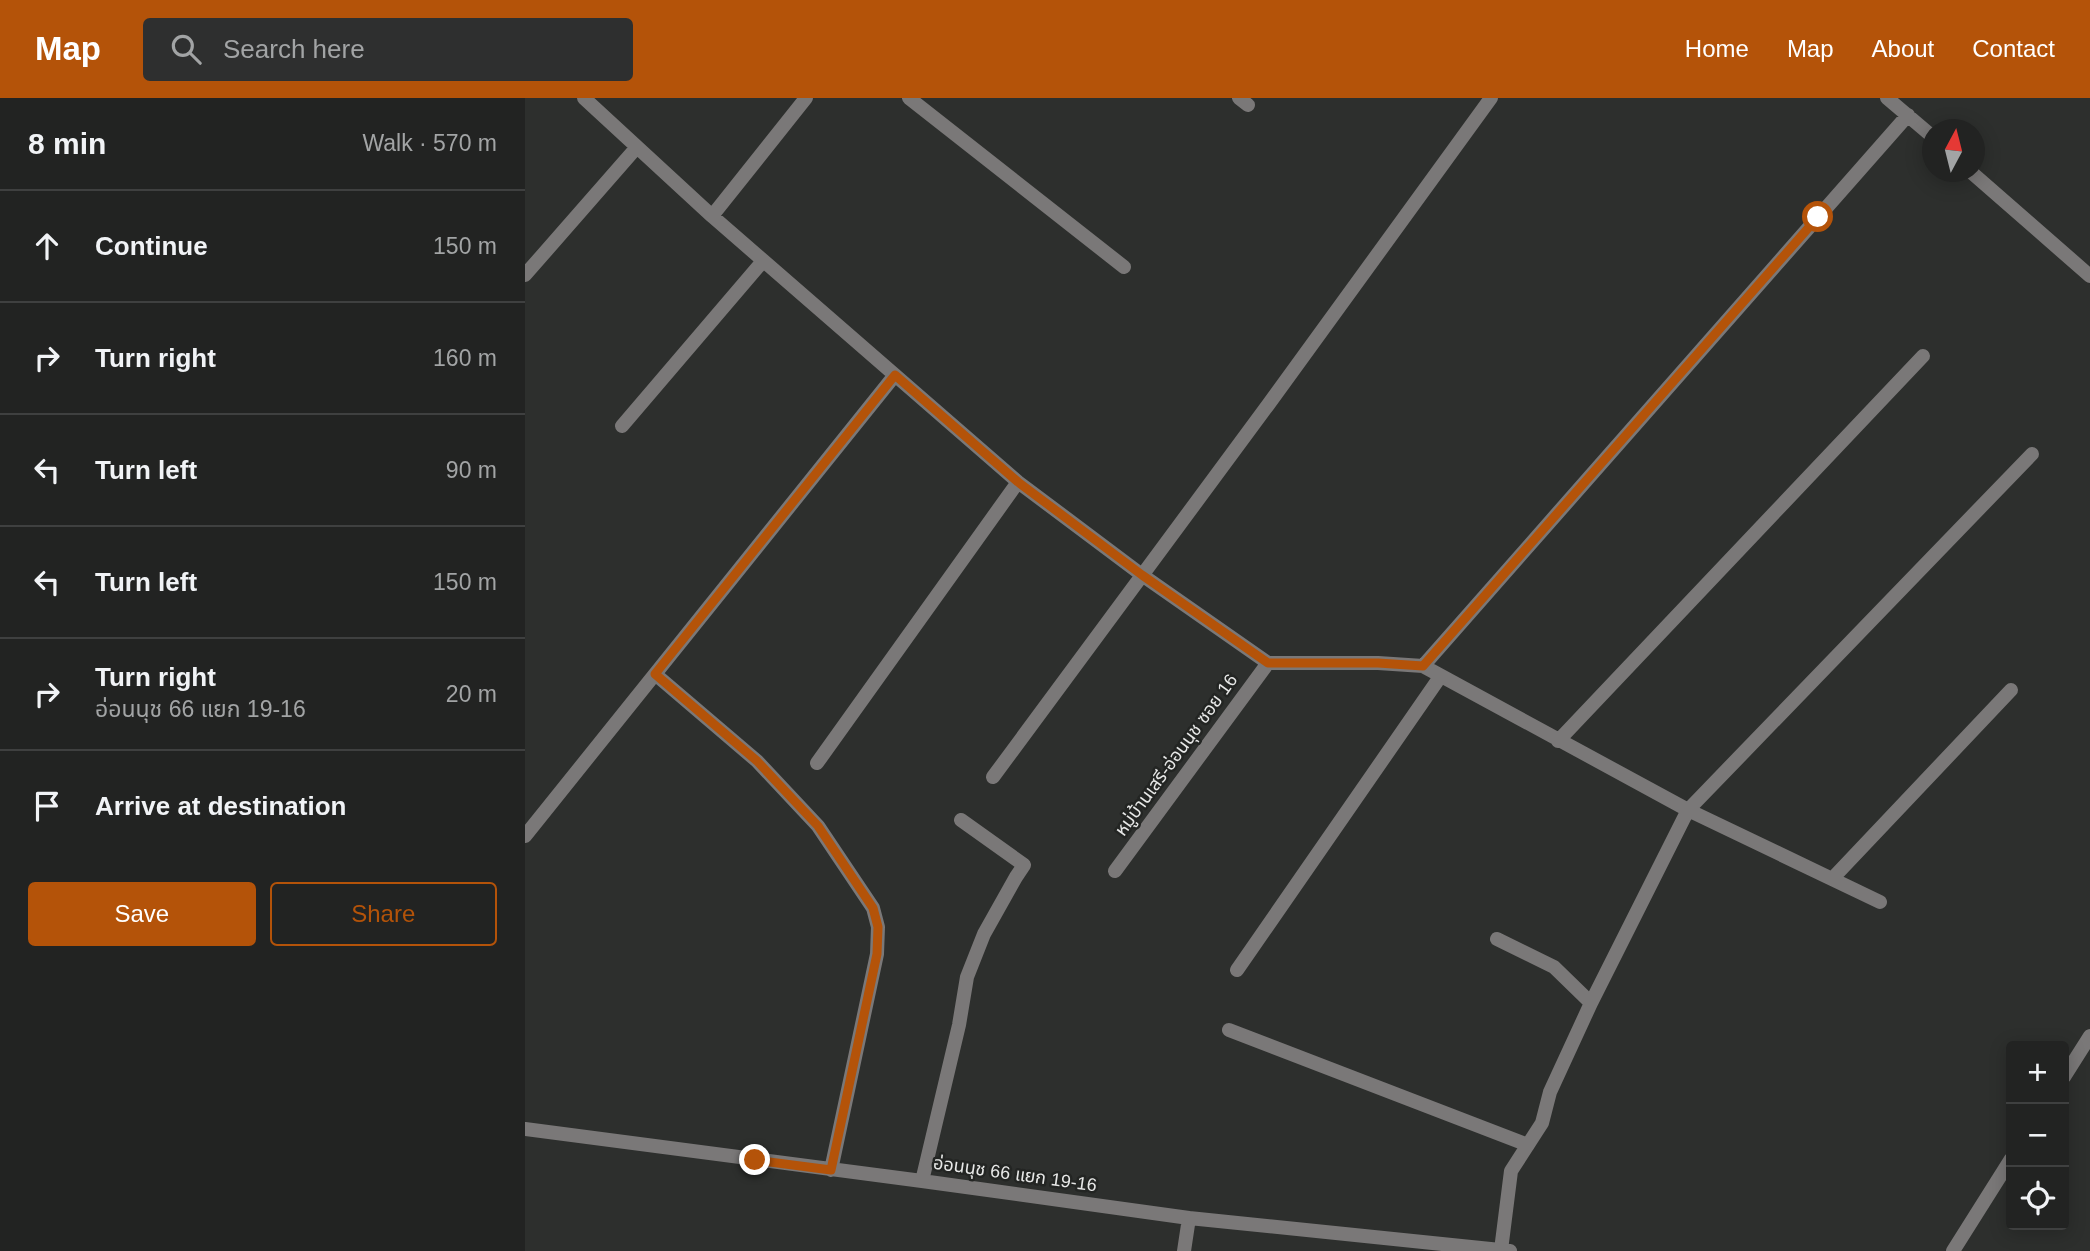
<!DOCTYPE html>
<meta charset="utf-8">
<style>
body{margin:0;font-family:Helvetica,"Noto Sans Thai",sans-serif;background:#2e2f2f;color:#f1f3f6}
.controls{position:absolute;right:21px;bottom:21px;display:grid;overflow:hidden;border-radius:7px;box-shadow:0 4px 18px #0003}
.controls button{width:63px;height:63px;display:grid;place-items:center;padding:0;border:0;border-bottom:2px solid #3f4040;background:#222322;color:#f1f3f6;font:35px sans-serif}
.compass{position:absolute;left:1397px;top:21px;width:63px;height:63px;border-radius:50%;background:#222322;box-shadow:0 4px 18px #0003;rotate:7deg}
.stop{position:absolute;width:21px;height:21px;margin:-16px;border:5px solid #b45309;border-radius:50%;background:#fff}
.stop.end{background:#b45309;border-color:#fff;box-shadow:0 2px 7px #0008}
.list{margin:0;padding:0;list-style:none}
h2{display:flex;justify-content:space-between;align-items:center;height:91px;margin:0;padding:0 28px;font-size:30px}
h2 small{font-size:23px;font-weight:400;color:#a2a4a5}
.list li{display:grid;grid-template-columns:46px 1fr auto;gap:21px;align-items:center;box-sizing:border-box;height:112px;padding:0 28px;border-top:2px solid #3f4040}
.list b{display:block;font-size:26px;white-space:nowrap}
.list p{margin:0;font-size:23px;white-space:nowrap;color:#a2a4a5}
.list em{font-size:23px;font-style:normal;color:#a2a4a5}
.actions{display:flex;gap:14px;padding:21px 28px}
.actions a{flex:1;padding:16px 0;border:2px solid #b45309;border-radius:7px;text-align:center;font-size:24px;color:#b45309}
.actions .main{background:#b45309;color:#fff}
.icon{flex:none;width:38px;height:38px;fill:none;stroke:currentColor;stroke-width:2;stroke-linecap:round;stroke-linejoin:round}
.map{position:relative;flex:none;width:1565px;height:1153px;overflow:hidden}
header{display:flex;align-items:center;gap:42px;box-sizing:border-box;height:98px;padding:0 35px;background:#b45309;color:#fff}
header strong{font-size:33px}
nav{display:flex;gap:38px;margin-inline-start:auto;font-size:24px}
.search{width:490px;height:63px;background:#2e2f2f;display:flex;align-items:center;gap:18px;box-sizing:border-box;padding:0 24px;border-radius:7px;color:#a2a4a5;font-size:26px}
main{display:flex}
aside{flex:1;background:#222322}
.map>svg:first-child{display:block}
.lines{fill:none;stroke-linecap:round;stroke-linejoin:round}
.street{stroke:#7a7878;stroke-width:14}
.route{stroke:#b45309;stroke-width:9}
.labels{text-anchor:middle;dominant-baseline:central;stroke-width:5;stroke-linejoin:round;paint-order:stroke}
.street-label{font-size:18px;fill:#e7e8e7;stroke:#232523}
</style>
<header>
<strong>Map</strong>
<div class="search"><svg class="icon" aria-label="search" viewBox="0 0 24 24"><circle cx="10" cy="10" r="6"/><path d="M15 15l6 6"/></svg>Search here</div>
<nav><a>Home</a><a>Map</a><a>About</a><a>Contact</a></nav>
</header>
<main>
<aside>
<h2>8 min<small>Walk · 570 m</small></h2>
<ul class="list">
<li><svg class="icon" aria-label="ahead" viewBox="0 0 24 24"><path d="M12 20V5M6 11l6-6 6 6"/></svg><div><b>Continue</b></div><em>150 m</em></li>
<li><svg class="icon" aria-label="right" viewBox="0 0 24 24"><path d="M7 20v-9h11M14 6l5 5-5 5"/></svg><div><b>Turn right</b></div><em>160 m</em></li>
<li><svg class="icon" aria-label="left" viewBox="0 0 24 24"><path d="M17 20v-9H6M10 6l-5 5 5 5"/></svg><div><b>Turn left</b></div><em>90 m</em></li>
<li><svg class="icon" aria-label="left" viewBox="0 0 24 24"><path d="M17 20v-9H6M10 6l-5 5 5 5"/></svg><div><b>Turn left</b></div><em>150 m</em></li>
<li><svg class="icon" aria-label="right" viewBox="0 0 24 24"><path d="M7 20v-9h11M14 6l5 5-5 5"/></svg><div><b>Turn right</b><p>อ่อนนุช 66 แยก 19-16</p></div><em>20 m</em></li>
<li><svg class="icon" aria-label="arrive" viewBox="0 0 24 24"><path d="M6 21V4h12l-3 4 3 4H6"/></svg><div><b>Arrive at destination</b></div></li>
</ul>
<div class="actions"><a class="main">Save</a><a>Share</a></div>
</aside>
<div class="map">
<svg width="1565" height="1153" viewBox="0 0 1565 1153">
<rect width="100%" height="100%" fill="#2d2f2d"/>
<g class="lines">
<path class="street" d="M 59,0 L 187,118 L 493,384 L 617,477 L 743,565 L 853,565 L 898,568 L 1163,712 L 1066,905 L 1025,994 L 1017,1025 L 986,1073 L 976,1152
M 384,0 L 599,169
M 714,0 L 723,7
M 1362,0 L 1408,39
M 1446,74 L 1565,178
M 187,118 L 281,0
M 0,177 L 112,49
M 97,328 L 238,163
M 898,568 L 1383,17
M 130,576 L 232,663 L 293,728 L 348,810 L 353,829 L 352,856 L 306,1072
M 1033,643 L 1398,258
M 292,665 L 493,384
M 468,679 L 743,307 L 966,0
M 0,738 L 370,277
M 590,773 L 743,565
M 1307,781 L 1486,592
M 1355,804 L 1163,712 L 1507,356
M 972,841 L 1029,869 L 1066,905
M 712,872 L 915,579
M 704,932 L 1003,1047
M 1539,979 L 1565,938
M 0,1031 L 397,1083 L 664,1120 L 985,1153
M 397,1083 L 434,927 L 442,879 L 459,836 L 491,779 L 499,767 L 436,722
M 659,1153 L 664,1120
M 1428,1153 L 1486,1061"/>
</g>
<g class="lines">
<path class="route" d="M 230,1062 L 306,1072 L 352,856 L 353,829 L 348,810 L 293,728 L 232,663 L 130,576 L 370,277 L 493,384 L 617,477 L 743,565 L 853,565 L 898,568 L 1293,119"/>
</g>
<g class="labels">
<g class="street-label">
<text transform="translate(651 657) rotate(-54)">หมู่บ้านเสรี-อ่อนนุช ซอย 16</text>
<text transform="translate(490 1076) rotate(8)">อ่อนนุช 66 แยก 19-16</text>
</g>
</g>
</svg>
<div class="controls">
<button>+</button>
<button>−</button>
<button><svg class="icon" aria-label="locate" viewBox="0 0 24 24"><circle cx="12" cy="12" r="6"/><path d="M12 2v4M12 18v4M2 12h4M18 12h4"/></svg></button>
</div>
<svg class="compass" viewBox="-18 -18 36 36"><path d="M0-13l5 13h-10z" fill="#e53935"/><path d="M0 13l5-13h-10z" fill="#a2a4a5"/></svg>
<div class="stop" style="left:1293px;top:119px"></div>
<div class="stop end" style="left:230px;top:1062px"></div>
</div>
</main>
